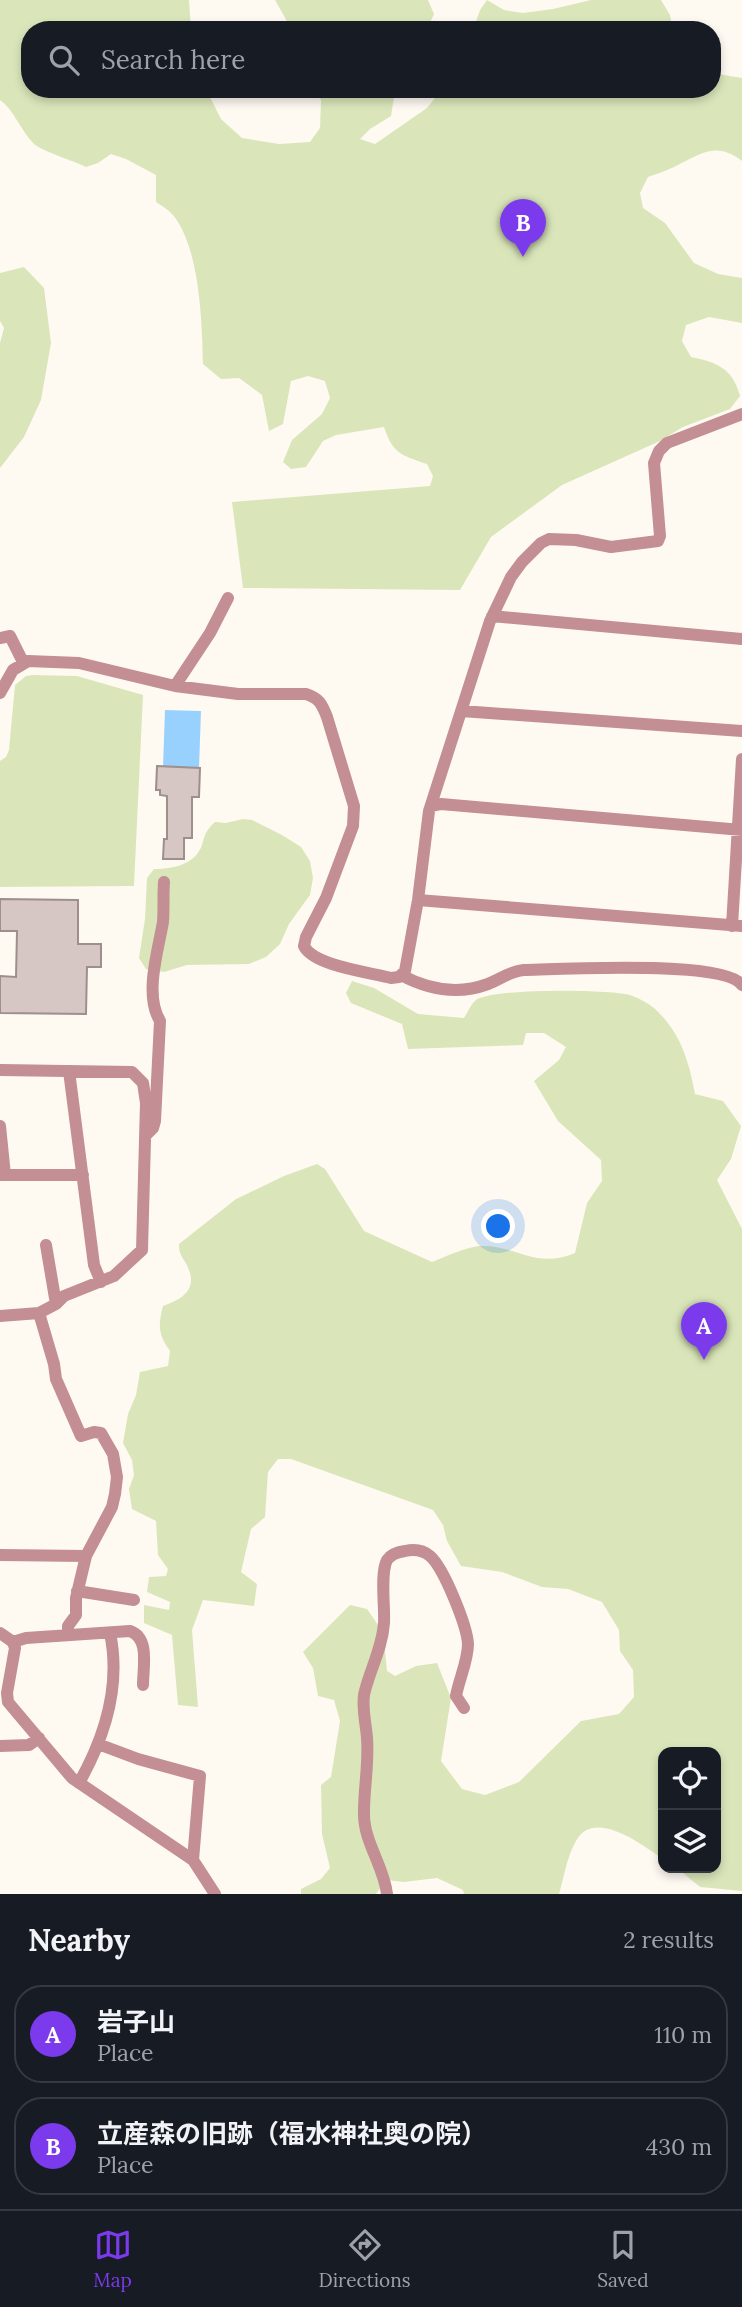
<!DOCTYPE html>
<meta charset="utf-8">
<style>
body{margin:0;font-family:Lora,"Noto Sans JP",serif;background:#242831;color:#f1f3f6}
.controls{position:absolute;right:21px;bottom:21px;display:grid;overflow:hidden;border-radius:14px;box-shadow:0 4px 10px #0003}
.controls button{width:63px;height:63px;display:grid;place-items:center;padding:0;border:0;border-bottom:2px solid #363941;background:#171b24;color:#f1f3f6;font:35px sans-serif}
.you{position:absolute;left:499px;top:1227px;width:24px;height:24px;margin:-18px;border:5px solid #fff;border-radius:50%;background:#1a73e8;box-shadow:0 0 0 10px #1a73e833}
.badge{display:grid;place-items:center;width:46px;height:46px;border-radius:50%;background:#7c3aed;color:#fff;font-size:23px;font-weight:700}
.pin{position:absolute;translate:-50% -58px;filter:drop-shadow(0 2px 4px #0008)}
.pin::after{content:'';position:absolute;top:37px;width:24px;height:21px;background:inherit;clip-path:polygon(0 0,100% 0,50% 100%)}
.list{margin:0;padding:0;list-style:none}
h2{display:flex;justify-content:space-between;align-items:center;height:91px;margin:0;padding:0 28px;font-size:30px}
h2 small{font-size:23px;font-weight:400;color:#9ea1a6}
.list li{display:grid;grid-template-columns:46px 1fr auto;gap:21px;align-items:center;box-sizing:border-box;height:98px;margin:0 14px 14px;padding:0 14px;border:2px solid #363941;border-radius:28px}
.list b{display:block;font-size:26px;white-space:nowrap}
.list p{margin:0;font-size:23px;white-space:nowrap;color:#9ea1a6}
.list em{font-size:23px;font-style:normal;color:#9ea1a6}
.icon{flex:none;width:38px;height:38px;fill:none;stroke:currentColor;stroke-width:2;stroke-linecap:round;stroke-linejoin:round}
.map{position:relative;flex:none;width:742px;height:1894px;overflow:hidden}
.search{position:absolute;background:#171b24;box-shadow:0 4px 10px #0003;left:21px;right:21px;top:21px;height:77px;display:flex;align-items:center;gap:18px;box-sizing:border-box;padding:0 24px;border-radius:28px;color:#9ea1a6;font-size:26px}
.sheet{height:315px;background:#171b24}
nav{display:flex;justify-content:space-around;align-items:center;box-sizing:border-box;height:98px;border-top:2px solid #363941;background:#171b24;font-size:19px;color:#9ea1a6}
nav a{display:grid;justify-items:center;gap:4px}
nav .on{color:#7c3aed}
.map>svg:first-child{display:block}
.green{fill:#dae6ba}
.water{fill:#99d1fe}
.building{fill:#d7c7c4;stroke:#9e8e8c;stroke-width:2}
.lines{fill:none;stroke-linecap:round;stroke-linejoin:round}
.street{stroke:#c38e94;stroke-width:12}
</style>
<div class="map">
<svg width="742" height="1894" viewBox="0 0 742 1894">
<rect width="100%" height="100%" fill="#fefaf2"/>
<path class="green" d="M 0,0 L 189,0 L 191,30 L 30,30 L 30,89 L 206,89 L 221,119 L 242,138 L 279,144 L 310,142 L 320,128 L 321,100 L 313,89 L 391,89 L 394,97 L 391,116 L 370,129 L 360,139 L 375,144 L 427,108 L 442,89 L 712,89 L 712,73 L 742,78 L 742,161 C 715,140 699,155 674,167 C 666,171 656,174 648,177 L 640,193 L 643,208 L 665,223 L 694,263 L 718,274 L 742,278 L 742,323 L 709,317 L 686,325 L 682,341 L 691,357 C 716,362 733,368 740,396 L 730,409 L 683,427 L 660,441 L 562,485 L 491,537 L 460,590 L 243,588 L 232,502 L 430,486 L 433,476 L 427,464 C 401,455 393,454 384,427 L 336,435 L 323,441 L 306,467 L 291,469 L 283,462 L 292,440 L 322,414 L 330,398 L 325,381 L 308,376 L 291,381 L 283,424 L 269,431 L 262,395 L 239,378 L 221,379 L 203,364 C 202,323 200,248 173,215 C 169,210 162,206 156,202 L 156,175 L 126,159 L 111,154 L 98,163 L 86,167 C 74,161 42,151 34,144 C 20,130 15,111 0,100 Z
M 275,0 L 428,0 L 434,14 L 428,27 L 420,30 L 285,30 L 289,25 Z
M 487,0 L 504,10 L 523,13 L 553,9 L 591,0 L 661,0 L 670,15 L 673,30 L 473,30 L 480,10 Z
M 24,267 L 44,288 L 51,343 L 41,400 L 24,437 L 0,468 L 0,343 L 4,328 L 0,321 L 0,273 Z
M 32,675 L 77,676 L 143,695 L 134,886 L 0,887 L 0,761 L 6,757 L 9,750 L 15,685 L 26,676 Z
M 243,819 L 252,820 L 282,835 L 301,847 L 310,861 L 313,878 L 310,895 L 289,924 L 280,944 L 266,957 L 249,964 L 187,965 L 164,972 L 146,969 L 139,958 L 145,919 L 147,878 L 154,869 C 172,869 195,865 202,845 C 205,834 206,830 215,822 L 226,823 Z
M 352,981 L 374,988 L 418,1014 L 464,1018 C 467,1013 471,1004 476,1000 C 490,988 611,989 630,995 C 638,998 648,1003 654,1008 C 680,1031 689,1061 695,1094 L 723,1101 L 741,1126 L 731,1159 L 717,1180 L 742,1229 L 742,1891 L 700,1887 L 677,1868 L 716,1868 L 716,1752 L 663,1752 L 663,1859 C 644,1846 594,1807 576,1841 C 567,1856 564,1877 559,1894 L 464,1894 L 463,1890 L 437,1878 L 404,1882 L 386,1880 L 376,1894 L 301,1894 L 301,1889 L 321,1879 L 330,1868 L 322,1834 L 321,1785 L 331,1777 L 340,1721 L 334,1700 L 318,1696 L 313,1668 L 303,1652 L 350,1605 L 367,1609 L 383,1632 L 387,1671 L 395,1676 L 416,1666 L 437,1663 L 451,1698 L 441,1761 L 462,1789 L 485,1795 L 519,1782 L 581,1721 L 619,1714 L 634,1697 L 633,1670 L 620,1651 L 619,1630 L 602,1602 L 568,1589 L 542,1587 L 502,1572 L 461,1566 L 447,1541 L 443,1525 L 433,1510 L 291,1459 L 278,1459 L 268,1472 L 265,1517 L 251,1529 L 241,1572 L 257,1584 L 254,1606 L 203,1600 L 192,1630 L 198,1707 L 178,1705 L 172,1635 L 144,1623 L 144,1605 L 169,1610 L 170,1602 L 147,1592 L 149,1577 L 166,1576 L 168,1569 L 158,1555 L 156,1521 L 132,1509 L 129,1489 L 134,1475 L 132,1460 L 123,1443 L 128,1414 L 136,1395 L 140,1372 L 168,1366 L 170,1351 C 158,1335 158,1325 163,1306 C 180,1300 197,1291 189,1270 C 185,1258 179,1258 179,1244 L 236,1199 L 284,1176 L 317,1164 L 325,1169 L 364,1231 L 432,1262 C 447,1256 464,1248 479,1246 C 516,1244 534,1270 575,1253 L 587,1203 L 602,1181 L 601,1160 L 558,1121 L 534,1081 L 559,1060 L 566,1047 L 544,1033 L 526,1033 L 523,1045 L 408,1049 L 402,1024 L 351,1003 L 346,993 Z"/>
<path class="water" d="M 165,710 L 201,711 L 199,768 L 163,767 Z"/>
<path class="building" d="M 157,766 L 200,768 L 199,797 L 192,797 L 192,838 L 184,838 L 184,859 L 163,859 L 164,839 L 167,839 L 167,796 L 160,795 L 160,790 L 156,790 Z
M 0,899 L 78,900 L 78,944 L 101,944 L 101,967 L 87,967 L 86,1014 L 0,1013 L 0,976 L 16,977 L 17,931 L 0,931 Z"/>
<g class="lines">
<path class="street" d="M 492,616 L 742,639
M 0,638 L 10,636 L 23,662
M 175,686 L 210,633 L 228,598
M 0,693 L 13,670 L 28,661 L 79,663 L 175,686 L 238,694 L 306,694 C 319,698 322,704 327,717 L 354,806 L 353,826 L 326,898 L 306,937 L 304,946 C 314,966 369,972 391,978 L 399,977 L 405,971 L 418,900 L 429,811 L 490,621 L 511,577 L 522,562 L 541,543 L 549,539 L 576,540 L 611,547 L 658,541 L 660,536 L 654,463 L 659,451 L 667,443 L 742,414
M 461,711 L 742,731
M 432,806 L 441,804 L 742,830
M 418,900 L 742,926
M 732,926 L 742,759
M 401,975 C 429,990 458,995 488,984 C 501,979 510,971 524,970 C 561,969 724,960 742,985
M 0,1070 L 132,1072 L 143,1083 L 146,1103 L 142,1250 L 114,1276 L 64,1296 L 56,1304 L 39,1313 L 0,1316
M 69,1071 L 94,1265 L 101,1282
M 0,1126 L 5,1175
M 146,1135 L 153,1128 L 155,1121 L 160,1021 C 144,995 158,951 163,922 C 164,909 163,895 164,882
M 0,1175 L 83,1175
M 46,1245 L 56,1304
M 39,1313 L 54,1364 L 56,1379 L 81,1436 L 94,1432 L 101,1433 L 113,1454 L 117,1477 L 115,1494 L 112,1507 L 86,1556 L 76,1598 L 76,1615 L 68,1626 L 68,1635
M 0,1555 L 86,1556
M 77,1591 L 134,1600
M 0,1633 L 13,1642 L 15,1648 L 7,1693 L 8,1702 L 72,1778 L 193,1860 L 215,1894
M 13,1642 L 26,1638 L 130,1631 C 150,1638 143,1667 143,1685
M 98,1744 L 138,1759 L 200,1776 L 193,1860
M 0,1746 L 29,1745 L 39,1738
M 79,1783 C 105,1737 121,1685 110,1633
M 387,1894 C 384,1866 363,1841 364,1812 C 364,1787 369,1763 367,1738 C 366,1724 362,1709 364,1695 C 369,1671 382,1650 384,1623 C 385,1607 380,1573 387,1560 C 391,1554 398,1552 405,1551 C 414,1549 423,1550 430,1556 C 444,1568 467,1626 468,1644 C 468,1661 459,1679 456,1696 L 464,1708"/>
</g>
</svg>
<div class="controls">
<button><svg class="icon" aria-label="locate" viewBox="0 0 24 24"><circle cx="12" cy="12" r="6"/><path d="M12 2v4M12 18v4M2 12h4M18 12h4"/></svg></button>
<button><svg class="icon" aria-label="layers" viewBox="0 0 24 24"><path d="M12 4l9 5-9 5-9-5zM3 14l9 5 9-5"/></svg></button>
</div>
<div class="you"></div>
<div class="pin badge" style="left:704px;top:1360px">A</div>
<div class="pin badge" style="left:523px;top:257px">B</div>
<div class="search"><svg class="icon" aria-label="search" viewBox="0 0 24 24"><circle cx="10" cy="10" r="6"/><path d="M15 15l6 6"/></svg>Search here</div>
</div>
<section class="sheet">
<h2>Nearby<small>2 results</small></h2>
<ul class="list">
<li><span class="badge">A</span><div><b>岩子山</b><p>Place</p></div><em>110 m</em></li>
<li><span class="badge">B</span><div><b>立産森の旧跡（福水神社奥の院）</b><p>Place</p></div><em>430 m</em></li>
</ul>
</section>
<nav>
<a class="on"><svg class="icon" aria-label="map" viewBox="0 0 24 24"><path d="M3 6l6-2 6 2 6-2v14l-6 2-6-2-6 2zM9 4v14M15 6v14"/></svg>Map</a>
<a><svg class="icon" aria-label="directions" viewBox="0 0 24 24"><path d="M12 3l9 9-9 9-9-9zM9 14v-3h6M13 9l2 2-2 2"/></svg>Directions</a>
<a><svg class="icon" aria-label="saved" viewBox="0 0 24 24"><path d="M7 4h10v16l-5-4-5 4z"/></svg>Saved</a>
</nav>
